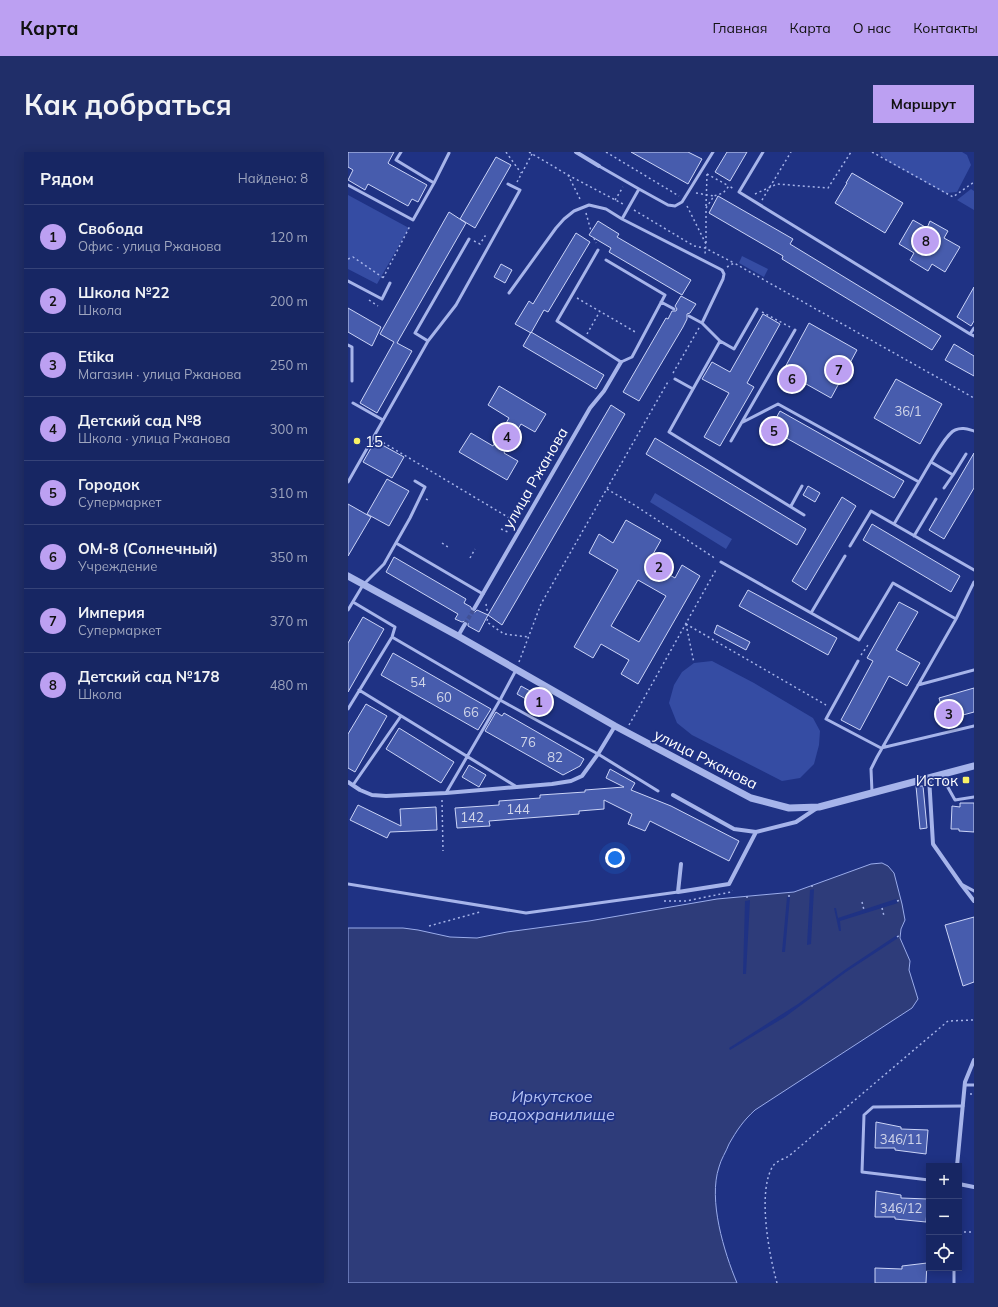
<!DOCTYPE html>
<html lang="ru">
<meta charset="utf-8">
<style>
body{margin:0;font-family:Mulish,sans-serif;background:#202e69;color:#f1f3f6}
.controls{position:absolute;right:12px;bottom:12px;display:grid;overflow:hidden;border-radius:0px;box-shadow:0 2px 10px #0003}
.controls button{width:36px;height:36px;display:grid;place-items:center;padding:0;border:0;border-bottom:1px solid #364378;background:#172663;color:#f1f3f6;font:20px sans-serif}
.you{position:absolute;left:267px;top:706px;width:14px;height:14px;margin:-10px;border:3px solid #fff;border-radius:50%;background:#1a73e8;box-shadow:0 0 0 6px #1a73e833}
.badge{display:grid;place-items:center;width:26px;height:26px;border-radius:50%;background:#bca0f2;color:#111;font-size:13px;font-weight:700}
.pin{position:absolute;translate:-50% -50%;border:2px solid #fff;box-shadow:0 1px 4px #0006}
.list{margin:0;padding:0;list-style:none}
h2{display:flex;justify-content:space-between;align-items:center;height:52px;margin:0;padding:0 16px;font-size:17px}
h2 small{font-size:13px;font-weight:400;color:#9ea5be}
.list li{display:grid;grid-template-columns:26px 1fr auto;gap:12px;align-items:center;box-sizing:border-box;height:64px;padding:0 16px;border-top:1px solid #364378}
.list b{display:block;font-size:15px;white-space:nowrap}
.list p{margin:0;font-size:13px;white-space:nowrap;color:#9ea5be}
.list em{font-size:13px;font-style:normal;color:#9ea5be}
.icon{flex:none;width:22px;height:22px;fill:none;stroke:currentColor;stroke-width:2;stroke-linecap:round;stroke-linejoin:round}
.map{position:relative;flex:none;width:626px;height:1131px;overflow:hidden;border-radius:0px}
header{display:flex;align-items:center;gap:24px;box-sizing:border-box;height:56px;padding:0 20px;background:#bca0f2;color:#111}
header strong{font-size:19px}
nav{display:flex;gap:22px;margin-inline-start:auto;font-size:14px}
.intro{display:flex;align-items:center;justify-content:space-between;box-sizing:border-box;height:96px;padding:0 24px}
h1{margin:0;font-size:28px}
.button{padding:10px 18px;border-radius:0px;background:#bca0f2;color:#111;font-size:14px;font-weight:700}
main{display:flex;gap:24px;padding:0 24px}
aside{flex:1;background:#172663;border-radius:0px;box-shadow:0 2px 10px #0003}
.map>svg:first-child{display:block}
.green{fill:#354ca3}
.water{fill:#2e3c7a;stroke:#9aaceb}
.pier{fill:#1f3284}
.building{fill:#475cad;stroke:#cbd4f7;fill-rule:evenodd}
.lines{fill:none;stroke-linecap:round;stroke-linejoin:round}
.minor-tunnel{stroke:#415196;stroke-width:4;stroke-dasharray:4 2;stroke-linecap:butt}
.path{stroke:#a6b4ea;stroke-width:1.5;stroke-dasharray:2 3;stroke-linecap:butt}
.service{stroke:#a6b4ea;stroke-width:3}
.minor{stroke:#a6b4ea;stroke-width:4}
.tertiary{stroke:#a6b4ea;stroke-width:7}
.poi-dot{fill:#f8f166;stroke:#1f3284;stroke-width:1.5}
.labels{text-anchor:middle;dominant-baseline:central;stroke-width:3.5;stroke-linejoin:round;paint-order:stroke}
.number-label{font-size:13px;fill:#d1d6ea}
.poi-label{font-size:15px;fill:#fff;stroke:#1f3284;text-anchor:start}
.street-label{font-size:15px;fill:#fff;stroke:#1f3284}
.water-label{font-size:16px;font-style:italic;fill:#b2bff1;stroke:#1f3284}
</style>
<header>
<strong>Карта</strong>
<nav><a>Главная</a><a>Карта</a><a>О нас</a><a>Контакты</a></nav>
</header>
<div class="intro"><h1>Как добраться</h1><a class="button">Маршрут</a></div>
<main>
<aside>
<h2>Рядом<small>Найдено: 8</small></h2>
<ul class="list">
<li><span class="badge">1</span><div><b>Свобода</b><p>Офис · улица Ржанова</p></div><em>120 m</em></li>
<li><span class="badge">2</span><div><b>Школа №22</b><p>Школа</p></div><em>200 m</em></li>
<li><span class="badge">3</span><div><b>Etika</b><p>Магазин · улица Ржанова</p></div><em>250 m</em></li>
<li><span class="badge">4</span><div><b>Детский сад №8</b><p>Школа · улица Ржанова</p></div><em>300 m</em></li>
<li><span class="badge">5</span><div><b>Городок</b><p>Супермаркет</p></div><em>310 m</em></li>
<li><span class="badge">6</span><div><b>ОМ-8 (Солнечный)</b><p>Учреждение</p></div><em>350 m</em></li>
<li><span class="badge">7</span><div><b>Империя</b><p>Супермаркет</p></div><em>370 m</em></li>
<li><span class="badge">8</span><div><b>Детский сад №178</b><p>Школа</p></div><em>480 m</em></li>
</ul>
</aside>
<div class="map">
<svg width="626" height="1131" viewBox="0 0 626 1131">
<rect width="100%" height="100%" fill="#1f3284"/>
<path class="green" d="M 532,0 L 614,0 L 619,3 L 623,13 L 609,40 L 597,41 L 539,9 L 533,3 Z
M 623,37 L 626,39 L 626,58 L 609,48 Z
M 0,43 L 61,76 L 29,132 L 0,117 Z
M 394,104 L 420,117 L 416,125 L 391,111 Z
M 307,341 L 384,387 L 378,397 L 302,350 Z
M 364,509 L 406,531 L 465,566 L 472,579 L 471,593 L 466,612 L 452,626 L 434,629 L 344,583 L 329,571 L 321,551 L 326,533 L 334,520 L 346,511 Z"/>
<path class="water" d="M 534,711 L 540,714 L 546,721 L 554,752 L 557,768 L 553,777 L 552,786 L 562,809 L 561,818 L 570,847 L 564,856 L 407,958 C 395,969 389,978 381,992 C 378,1000 373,1007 371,1015 C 360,1048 376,1100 389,1131 L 0,1131 L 0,776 L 55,776 L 70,778 L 102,785 L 129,786 L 159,780 L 241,769 L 369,747 L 446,740 L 523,712 Z"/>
<path class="pier" d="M 466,737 L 463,792 L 459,793 L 462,738 Z
M 439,745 L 442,745 L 437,800 L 434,800 Z
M 548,747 L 550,751 L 492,769 L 493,779 L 491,779 L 486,756 L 488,756 L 490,766 Z
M 402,748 L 398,822 L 395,822 L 397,749 Z
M 549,783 L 550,786 L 498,820 L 437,865 L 382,898 L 381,896 L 450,852 L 498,817 Z"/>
<path class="building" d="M 0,0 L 46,0 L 40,11 L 41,12 L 79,33 L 70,50 L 64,47 L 60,54 L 20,32 L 17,38 L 0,28 L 5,18 L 0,15 Z
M 283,0 L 340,0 L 354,7 L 340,32 Z
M 379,0 L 399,0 L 382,29 L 367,20 Z
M 148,5 L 163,13 L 127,76 L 112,67 Z
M 504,21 L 555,51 L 537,81 L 487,51 L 499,31 L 498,31 Z
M 370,44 L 445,87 L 442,92 L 593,184 L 584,198 L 434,107 L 435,104 L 361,61 Z
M 101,60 L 118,71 L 49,191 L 64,199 L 29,261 L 12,251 L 46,190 L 32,182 Z
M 565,68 L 579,76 L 582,69 L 600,79 L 596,86 L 612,95 L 597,120 L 584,112 L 580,119 L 562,108 L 566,101 L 551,92 Z
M 250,69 L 271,82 L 269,85 L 343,128 L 334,143 L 261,100 L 263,96 L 241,83 Z
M 228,81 L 242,90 L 200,160 L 196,158 L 183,181 L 167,172 L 181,149 L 185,152 Z
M 153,112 L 164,118 L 157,131 L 146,125 Z
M 626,135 L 626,169 L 623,174 L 609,165 Z
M 333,144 L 348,152 L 342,161 L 339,162 L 339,167 L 335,175 L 291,249 L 275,240 L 318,166 L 320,167 L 324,159 L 328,159 L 329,157 L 327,154 Z
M 0,156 L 33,175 L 24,194 L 0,180 Z
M 415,162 L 432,172 L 399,231 L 406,235 L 372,294 L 356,285 L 381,241 L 354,227 L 364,210 L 382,220 Z
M 461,171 L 509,198 L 483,246 L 435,219 Z
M 183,180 L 256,223 L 248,237 L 175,194 Z
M 606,192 L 626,204 L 626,224 L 597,208 Z
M 548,227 L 594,252 L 572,292 L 526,266 Z
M 151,234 L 198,262 L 187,280 L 173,272 L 156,301 L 170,309 L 159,328 L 111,300 L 123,281 L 145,294 L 161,266 L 140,253 Z
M 263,253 L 277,262 L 154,473 L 140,463 Z
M 432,259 L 556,329 L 546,346 L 422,277 Z
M 307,286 L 458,377 L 449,393 L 298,302 Z
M 27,289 L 56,305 L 44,326 L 15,310 Z
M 626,301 L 626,336 L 596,387 L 581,378 Z
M 39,327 L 61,339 L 41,374 L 19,362 Z
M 460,334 L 472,341 L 467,350 L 455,343 Z
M 494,345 L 508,354 L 458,438 L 444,429 Z
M 0,352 L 23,365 L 0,404 Z
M 278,368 L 313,388 L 300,411 L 327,426 L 334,413 L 352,424 L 290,532 L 273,522 L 281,508 L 253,492 L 245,506 L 226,495 L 270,418 L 241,401 L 251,382 L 265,391 ZM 290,428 L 318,444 L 291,490 L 263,474 Z
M 524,372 L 612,424 L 603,440 L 515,388 Z
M 46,405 L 118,447 L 116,451 L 123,455 L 124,460 L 127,460 L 129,458 L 140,463 L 131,480 L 120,474 L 120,471 L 118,469 L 114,470 L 107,467 L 110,462 L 38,420 Z
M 400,438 L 489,486 L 480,503 L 391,454 Z
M 551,450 L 570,460 L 548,498 L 572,511 L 559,534 L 541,524 L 512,578 L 493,568 L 525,509 L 519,506 Z
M 15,465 L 36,477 L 0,540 L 0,491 Z
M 369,473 L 402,490 L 398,498 L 366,481 Z
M 45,501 L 143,557 L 130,578 L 33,523 Z
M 173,534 L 204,551 L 199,559 L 169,542 Z
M 626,536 L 626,560 L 597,568 L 591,546 Z
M 18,552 L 39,564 L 7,620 L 0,616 L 0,582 Z
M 148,560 L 154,564 L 156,561 L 236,607 L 232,614 L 215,623 L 137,579 Z
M 51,576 L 106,610 L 93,631 L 38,597 Z
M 121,613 L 138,623 L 131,635 L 114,625 Z
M 262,617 L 287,631 L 283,638 L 323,654 L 391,689 L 381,709 L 302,669 L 297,679 L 280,672 L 284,662 L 256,648 L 256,657 L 231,659 L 231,662 L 141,669 L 142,674 L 109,676 L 107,656 L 151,653 L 151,649 L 192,646 L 192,643 L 237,640 L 237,638 L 276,635 L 258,626 Z
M 568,634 L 575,634 L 579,676 L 572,677 Z
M 612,651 L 626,651 L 626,680 L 611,679 L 611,677 L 603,677 L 604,654 L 612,655 Z
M 10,653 L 53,674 L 52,657 L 88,655 L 89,678 L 42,680 L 39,686 L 2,668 Z
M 626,765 L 626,830 L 615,834 L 597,773 Z
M 528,970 L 553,975 L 553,977 L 580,978 L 578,1002 L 547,998 L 547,996 L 527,996 Z
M 528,1039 L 553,1043 L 553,1046 L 580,1047 L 578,1070 L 547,1067 L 547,1065 L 527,1065 Z
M 579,1111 L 578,1131 L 527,1131 L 527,1116 L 554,1117 L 554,1114 Z"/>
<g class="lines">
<path class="minor-tunnel" d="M 117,472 L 126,457"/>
<path class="path" d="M 158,0 L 173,21
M 181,0 L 220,23 L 233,49
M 258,0 L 331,44
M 524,0 L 605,45 L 626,30
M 359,22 L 381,34
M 220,23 L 275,52
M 169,30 L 184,2
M 348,41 L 366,44
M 407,42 L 429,32 L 480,36 L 503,0
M 267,48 L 275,35
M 414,48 L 443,0
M 339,54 L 358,92 L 357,102
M 358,54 L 359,22
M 286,58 L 346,94 L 357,96 L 386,111
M 238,61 L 243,79
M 246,86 L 248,91
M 126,89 L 132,92 L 137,84 L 138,85
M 358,91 L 358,56 L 366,44 L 375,41 L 381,34 L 386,37
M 0,107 L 5,105 L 37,127
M 379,115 L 386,111 L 626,246
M 35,126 L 62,74
M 229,146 L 289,181
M 21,148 L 30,154
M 414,160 L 442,175
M 239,182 L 252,159
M 325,221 L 351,176
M 31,288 L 168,370
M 259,337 L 288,354 L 368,407
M 78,347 L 82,349
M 153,377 L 160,380
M 94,391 L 100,395
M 122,406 L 127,397
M 138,452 L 140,463 L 139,470 L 156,482 L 181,485
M 338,472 L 478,553
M 338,472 L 346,511
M 513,503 L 520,493
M 171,510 L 193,452 L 321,228
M 281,573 L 369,416
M 94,648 L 95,699
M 464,733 L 464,738
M 399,744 L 399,748
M 441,745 L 441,740
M 316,749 L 338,749 L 383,740 L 384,738
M 549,749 L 553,748
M 514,750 L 516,758
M 534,756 L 536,764
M 81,774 L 132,760
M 549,785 L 552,783
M 622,942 L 626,942
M 616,1080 L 626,1080
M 429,1131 C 421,1103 409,1039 425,1014 C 428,1009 436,1007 441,1004 L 600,869 L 626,868"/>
<path class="service" d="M 415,0 L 391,40 L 622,182
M 251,14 L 291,37
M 86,31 L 101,1
M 0,33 L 65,68 L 86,31 L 48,8 L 53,0
M 274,67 L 291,37 L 320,53 L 327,54 L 334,50 L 365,0
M 250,98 L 209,169 L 273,210 L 284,205 L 317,143 L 258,108
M 0,129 L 34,147 L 42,131
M 161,141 L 208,76 L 216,67 L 226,59 L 241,53 L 258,57 L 274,67 L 374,118 L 376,122 L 375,127 L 354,171 L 372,189
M 313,150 L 326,157
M 341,164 L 354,171
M 626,176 L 622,182 L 626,184
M 80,189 L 67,181 L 121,87
M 0,193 L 4,195 L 4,229
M 327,227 L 345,237 L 321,280 L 456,363
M 345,237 L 372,189 L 386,197 L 409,157
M 5,251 L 35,268
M 395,270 L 430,252 L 571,330 C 578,319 597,282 607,278 C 614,275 619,277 626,279
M 383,289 L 447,178
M 583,310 L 605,323 L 618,302
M 0,330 L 80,189 L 108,153 L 172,38 L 160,32
M 596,336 L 605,323
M 443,354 L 454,334
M 546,372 L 571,330
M 566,384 L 588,347
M 48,391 L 135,442
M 502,394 L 523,359 L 626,418
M 373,410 L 511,488 L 545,431 L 608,467
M 0,458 L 15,433 L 36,412 L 62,366 L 77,335 L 67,329
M 463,461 L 497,404
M 44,485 L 152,548 L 250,602 L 310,639
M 510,509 L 478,567 L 533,596 L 626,574
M 570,533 L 626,518
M 11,538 L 169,635
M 0,557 L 44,485 L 47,475 L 5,450
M 593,623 L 607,648 L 626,645
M 5,633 L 53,564
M 524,640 L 523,617 L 529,605 L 608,467 L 626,430
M 98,641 L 152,548 L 168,518
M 0,732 L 178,761 L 330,740
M 615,733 L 626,739
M 617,933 L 626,933
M 581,1028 L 514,1020 L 516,963 L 525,955 L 615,954
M 606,1131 L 606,1116"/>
<path class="minor" d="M 228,0 L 251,14
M 126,457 L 242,256 L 256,239 L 273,210
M 110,484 L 117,472
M 581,625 L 585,692 L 613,732 L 626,749
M 0,630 L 12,638 L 24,643 L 38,644 L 98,641 L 204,632 L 223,629 L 234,624 L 250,602 L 267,574
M 325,643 L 386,677 L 408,680 L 448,670 L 469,656
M 333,712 L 330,740 L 381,732 L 408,680
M 609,1014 L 617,930 L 626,908
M 611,1032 L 626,1035"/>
<path class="tertiary" d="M 0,424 L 110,484 L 267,574 L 403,646 L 441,656 L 471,655 L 626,614"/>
</g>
<g class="poi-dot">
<circle cx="9" cy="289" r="4"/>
<rect x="614" y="624" width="8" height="8" rx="2"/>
</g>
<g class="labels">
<g class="number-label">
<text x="560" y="259">36/1</text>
<text x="70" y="530">54</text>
<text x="96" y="545">60</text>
<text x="123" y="560">66</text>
<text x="180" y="590">76</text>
<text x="207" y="605">82</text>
<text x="170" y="657">144</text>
<text x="124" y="665">142</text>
<text x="553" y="987">346/11</text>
<text x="553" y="1056">346/12</text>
</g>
<g class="poi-label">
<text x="17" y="289">15</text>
<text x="610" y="628" text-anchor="end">Исток</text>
</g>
<g class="street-label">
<text transform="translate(187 326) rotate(-60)">улица Ржанова</text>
<text transform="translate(358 607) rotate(27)">улица Ржанова</text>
</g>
<g class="water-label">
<text x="204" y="944">Иркутское<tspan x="204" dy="18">водохранилище</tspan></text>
</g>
</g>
</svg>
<div class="controls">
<button>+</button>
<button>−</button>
<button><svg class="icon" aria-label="locate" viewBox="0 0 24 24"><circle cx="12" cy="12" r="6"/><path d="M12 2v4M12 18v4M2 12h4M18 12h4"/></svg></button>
</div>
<div class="you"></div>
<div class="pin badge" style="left:191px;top:550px">1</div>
<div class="pin badge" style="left:311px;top:415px">2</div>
<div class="pin badge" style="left:601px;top:562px">3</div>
<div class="pin badge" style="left:159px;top:285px">4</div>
<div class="pin badge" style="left:426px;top:279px">5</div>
<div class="pin badge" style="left:444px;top:227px">6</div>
<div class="pin badge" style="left:491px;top:218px">7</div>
<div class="pin badge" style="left:578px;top:89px">8</div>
</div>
</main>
